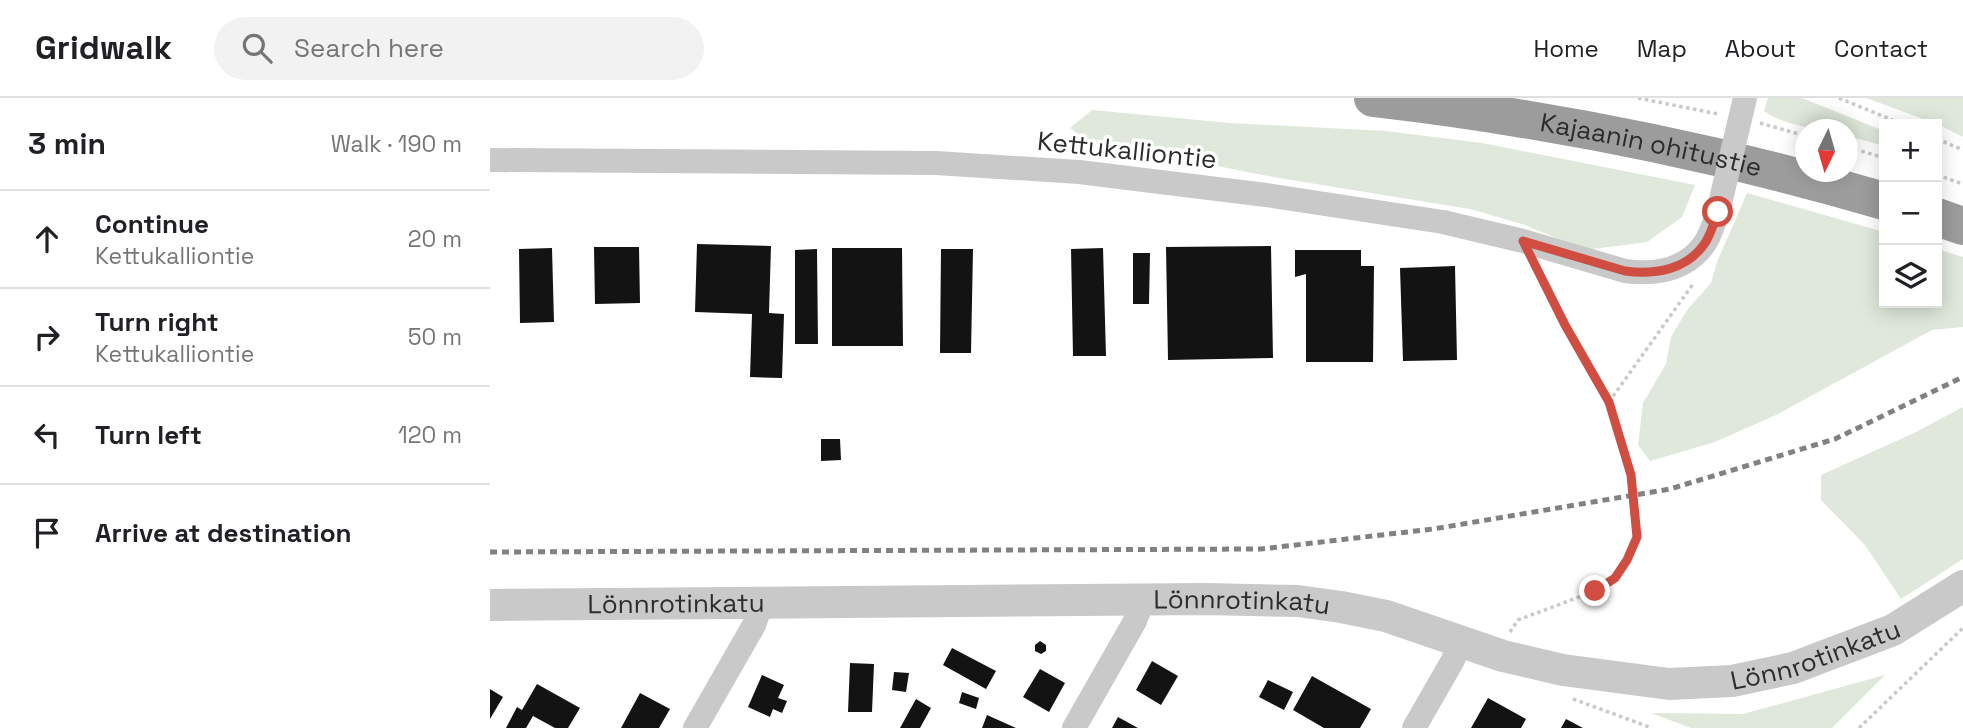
<!DOCTYPE html>
<meta charset="utf-8">
<style>
body{margin:0;font-family:"Space Grotesk",sans-serif;background:#f2f2f2;color:#202124}
.controls{position:absolute;right:21px;top:21px;display:grid;overflow:hidden;border-radius:0px;box-shadow:0 4px 18px #0003}
.controls button{width:63px;height:63px;display:grid;place-items:center;padding:0;border:0;border-bottom:2px solid #e0e0e0;background:#fff;color:#202124;font:35px sans-serif}
.compass{position:absolute;left:1305px;top:21px;width:63px;height:63px;border-radius:50%;background:#fff;box-shadow:0 4px 18px #0003;rotate:185deg}
.stop{position:absolute;width:21px;height:21px;margin:-16px;border:5px solid #cf4e41;border-radius:50%;background:#fff}
.stop.end{background:#cf4e41;border-color:#fff;box-shadow:0 2px 7px #0008}
.list{margin:0;padding:0;list-style:none}
h2{display:flex;justify-content:space-between;align-items:center;height:91px;margin:0;padding:0 28px;font-size:30px}
h2 small{font-size:23px;font-weight:400;color:#757577}
.list li{display:grid;grid-template-columns:46px 1fr auto;gap:21px;align-items:center;box-sizing:border-box;height:98px;padding:0 28px;border-top:2px solid #e0e0e0}
.list b{display:block;font-size:26px;white-space:nowrap}
.list p{margin:0;font-size:23px;white-space:nowrap;color:#757577}
.list em{font-size:23px;font-style:normal;color:#757577}
.icon{flex:none;width:38px;height:38px;fill:none;stroke:currentColor;stroke-width:2;stroke-linecap:round;stroke-linejoin:round}
.map{position:relative;flex:none;width:1473px;height:630px;overflow:hidden}
header{display:flex;align-items:center;gap:42px;box-sizing:border-box;height:98px;padding:0 35px;background:#fff;border-bottom:2px solid #e0e0e0}
header strong{font-size:33px}
nav{display:flex;gap:38px;margin-inline-start:auto;font-size:24px}
.search{width:490px;height:63px;background:#f2f2f2;display:flex;align-items:center;gap:18px;box-sizing:border-box;padding:0 24px;border-radius:38px;color:#757577;font-size:26px}
main{display:flex}
aside{flex:1;background:#fff}
.map>svg:first-child{display:block}
.green{fill:#dfe8da}
.building{fill:#131313}
.lines{fill:none;stroke-linecap:round;stroke-linejoin:round}
.path{stroke:#c9c9c9;stroke-width:3.5;stroke-dasharray:3.5 3.5;stroke-linecap:butt}
.minor{stroke:#c9c9c9;stroke-width:24}
.tertiary{stroke:#c9c9c9;stroke-width:32}
.trunk{stroke:#9c9c9c;stroke-width:38}
.rail{stroke:#818181;stroke-width:5;stroke-dasharray:7 5;stroke-linecap:butt}
.minor-bridge{stroke:#c9c9c9;stroke-width:24}
.route{stroke:#cf4e41;stroke-width:9}
.labels{text-anchor:middle;dominant-baseline:central;stroke-width:7;stroke-linejoin:round;paint-order:stroke}
.street-label{font-size:26px;fill:#2c2c2c;stroke:#fff}
</style>
<header>
<strong>Gridwalk</strong>
<div class="search"><svg class="icon" aria-label="search" viewBox="0 0 24 24"><circle cx="10" cy="10" r="6"/><path d="M15 15l6 6"/></svg>Search here</div>
<nav><a>Home</a><a>Map</a><a>About</a><a>Contact</a></nav>
</header>
<main>
<aside>
<h2>3 min<small>Walk · 190 m</small></h2>
<ul class="list">
<li><svg class="icon" aria-label="ahead" viewBox="0 0 24 24"><path d="M12 20V5M6 11l6-6 6 6"/></svg><div><b>Continue</b><p>Kettukalliontie</p></div><em>20 m</em></li>
<li><svg class="icon" aria-label="right" viewBox="0 0 24 24"><path d="M7 20v-9h11M14 6l5 5-5 5"/></svg><div><b>Turn right</b><p>Kettukalliontie</p></div><em>50 m</em></li>
<li><svg class="icon" aria-label="left" viewBox="0 0 24 24"><path d="M17 20v-9H6M10 6l-5 5 5 5"/></svg><div><b>Turn left</b></div><em>120 m</em></li>
<li><svg class="icon" aria-label="arrive" viewBox="0 0 24 24"><path d="M6 21V4h12l-3 4 3 4H6"/></svg><div><b>Arrive at destination</b></div></li>
</ul>
</aside>
<div class="map">
<svg width="1473" height="630" viewBox="0 0 1473 630">
<rect width="100%" height="100%" fill="#fff"/>
<path class="green" d="M 1278,0 L 1312,0 L 1394,33 L 1394,48 L 1358,38 L 1358,32 C 1330,32 1297,29 1274,13 Z
M 1376,0 L 1473,0 L 1473,39 L 1447,26 Z
M 602,12 L 740,25 L 896,33 L 992,45 L 1205,87 L 1192,119 L 1157,144 L 1095,152 L 1035,127 L 980,111 L 789,80 L 635,50 L 592,39 L 580,30 Z
M 1257,95 L 1394,134 L 1394,205 L 1447,205 L 1447,151 L 1473,159 L 1473,229 L 1442,232 L 1286,317 L 1225,344 L 1160,363 L 1148,347 L 1153,305 L 1176,266 L 1181,239 L 1197,212 L 1221,185 L 1227,164 Z
M 1473,309 L 1473,461 L 1411,501 L 1375,447 L 1331,402 L 1331,377 L 1424,335 Z
M 1395,577 L 1342,630 L 1201,630 L 1161,615 L 1253,616 Z"/>
<path class="building" d="M 207,146 L 281,148 L 279,215 L 294,216 L 292,280 L 260,279 L 262,216 L 205,214 Z
M 781,148 L 783,260 L 678,262 L 676,149 Z
M 104,149 L 149,149 L 150,205 L 105,206 Z
M 62,150 L 64,224 L 30,225 L 29,151 Z
M 342,150 L 412,150 L 413,248 L 342,248 Z
M 613,150 L 616,258 L 583,258 L 581,151 Z
M 327,151 L 328,246 L 305,246 L 305,152 Z
M 451,151 L 483,151 L 481,255 L 450,255 Z
M 805,152 L 871,152 L 871,168 L 884,168 L 883,264 L 816,264 L 816,176 L 805,179 Z
M 643,155 L 660,155 L 659,206 L 643,206 Z
M 965,168 L 967,262 L 913,263 L 910,170 Z
M 331,341 L 350,341 L 351,362 L 331,363 Z
M 550,543 L 556,547 L 556,553 L 551,556 L 545,553 L 545,547 Z
M 462,550 L 506,573 L 496,591 L 453,567 Z
M 662,563 L 688,578 L 671,607 L 646,592 Z
M 360,565 L 384,566 L 382,614 L 358,614 Z
M 550,571 L 575,585 L 559,614 L 533,599 Z
M 404,574 L 419,575 L 416,594 L 402,592 Z
M 272,577 L 294,587 L 288,600 L 297,603 L 292,615 L 283,611 L 280,619 L 258,609 Z
M 822,578 L 881,611 L 870,630 L 834,630 L 803,612 Z
M 778,582 L 803,594 L 794,612 L 769,599 Z
M 47,586 L 90,610 L 78,630 L 65,630 L 43,618 L 36,630 L 16,630 L 27,609 L 32,612 Z
M 0,591 L 13,599 L 0,621 Z
M 472,594 L 489,600 L 486,611 L 469,605 Z
M 150,595 L 180,611 L 169,630 L 131,630 Z
M 998,600 L 1036,621 L 1031,630 L 981,630 Z
M 426,601 L 441,610 L 430,630 L 410,630 Z
M 497,617 L 526,630 L 492,630 Z
M 628,619 L 648,630 L 622,630 Z
M 1076,621 L 1093,630 L 1071,630 Z"/>
<g class="lines">
<path class="path" d="M 1148,0 L 1228,16
M 1349,0 L 1412,26
M 1270,25 L 1316,38
M 1447,41 L 1473,52
M 1358,49 L 1394,60
M 1447,77 L 1473,86
M 1119,304 L 1203,186
M 1020,534 L 1028,522 L 1105,493 L 1126,480 L 1137,462 L 1148,439 L 1141,377 L 1119,304 L 1075,227 L 1047,171
M 1083,601 L 1162,630
M 1369,630 L 1473,530"/>
<path class="minor" d="M 0,62 L 446,65 L 589,74 L 776,97 L 953,124 L 1033,143 L 1135,173 C 1165,177 1197,172 1215,145 C 1221,136 1224,124 1228,114
M 205,630 L 264,527 L 272,504
M 584,630 L 645,523 L 653,502
M 924,630 L 963,562 L 970,544"/>
<path class="tertiary" id="s1" d="M 0,507 L 716,501 L 808,503 L 851,509 L 896,518 L 1013,558 L 1073,572 L 1179,586 L 1242,583 L 1303,570 L 1403,532 L 1473,488"/>
<g class="trunk">
<path id="s2" d="M 883,0 C 1056,20 1227,54 1394,103"/>
<path d="M 1447,119 L 1473,128"/>
</g>
<path class="rail" d="M 0,454 L 771,451 L 943,431 L 1180,391 L 1345,341 L 1473,279"/>
<path class="minor-bridge" d="M 1228,114 L 1255,0"/>
</g>
<g class="lines">
<path class="route" d="M 1105,493 L 1125,480 L 1137,462 L 1147,439 L 1141,377 L 1119,304 L 1075,227 L 1033,143 L 1135,173 C 1165,177 1197,172 1215,145 C 1221,136 1224,124 1228,114"/>
</g>
<g class="labels">
<g class="street-label">
<text stroke="none"><textPath href="#s2" startOffset="282">Kajaanin ohitustie</textPath></text>
<text transform="translate(637 52) rotate(6)">Kettukalliontie</text>
<text stroke="none"><textPath href="#s1" startOffset="186">Lönnrotinkatu</textPath></text>
<text stroke="none"><textPath href="#s1" startOffset="752">Lönnrotinkatu</textPath></text>
<text stroke="none"><textPath href="#s1" startOffset="1340">Lönnrotinkatu</textPath></text>
</g>
</g>
</svg>
<div class="controls">
<button>+</button>
<button>−</button>
<button><svg class="icon" aria-label="layers" viewBox="0 0 24 24"><path d="M12 4l9 5-9 5-9-5zM3 14l9 5 9-5"/></svg></button>
</div>
<svg class="compass" viewBox="-18 -18 36 36"><path d="M0-13l5 13h-10z" fill="#e53935"/><path d="M0 13l5-13h-10z" fill="#757577"/></svg>
<div class="stop" style="left:1228px;top:114px"></div>
<div class="stop end" style="left:1105px;top:493px"></div>
</div>
</main>
